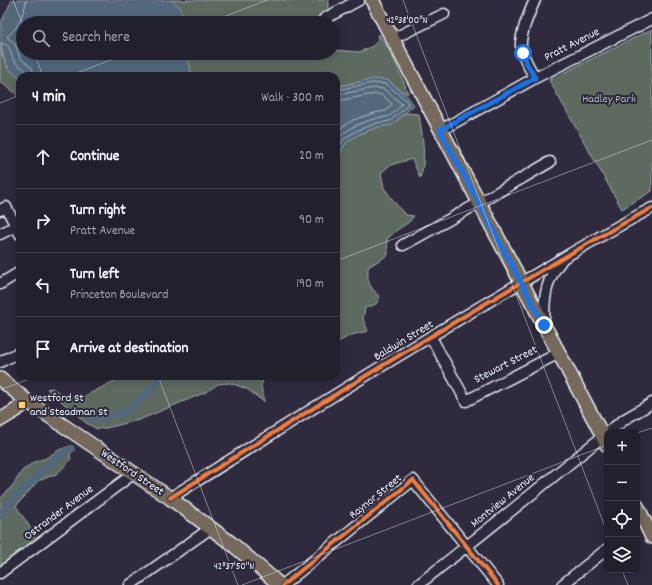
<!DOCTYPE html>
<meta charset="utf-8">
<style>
body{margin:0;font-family:Dekko,sans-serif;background:#2f2d3a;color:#f1f3f6}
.controls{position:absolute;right:12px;bottom:12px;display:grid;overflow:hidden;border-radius:8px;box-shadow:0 2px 10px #0003}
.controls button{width:36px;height:36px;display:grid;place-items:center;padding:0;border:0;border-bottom:1px solid #403e4a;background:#23202e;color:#f1f3f6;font:20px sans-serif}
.stop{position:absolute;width:12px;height:12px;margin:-9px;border:3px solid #1a73e8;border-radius:50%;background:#fff}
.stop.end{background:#1a73e8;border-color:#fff;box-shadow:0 1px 4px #0008}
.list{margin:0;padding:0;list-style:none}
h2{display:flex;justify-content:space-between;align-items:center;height:52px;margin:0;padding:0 16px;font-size:17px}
h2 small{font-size:13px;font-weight:400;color:#a3a3aa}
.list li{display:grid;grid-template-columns:26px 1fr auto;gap:12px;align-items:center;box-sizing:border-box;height:64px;padding:0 16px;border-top:1px solid #403e4a}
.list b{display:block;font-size:15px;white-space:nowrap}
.list p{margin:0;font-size:13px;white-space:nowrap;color:#a3a3aa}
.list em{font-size:13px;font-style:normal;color:#a3a3aa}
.icon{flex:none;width:22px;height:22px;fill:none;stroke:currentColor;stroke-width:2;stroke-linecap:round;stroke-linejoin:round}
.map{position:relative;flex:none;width:652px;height:585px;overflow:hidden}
.search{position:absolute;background:#23202e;box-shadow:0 2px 10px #0003;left:16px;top:16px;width:324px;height:44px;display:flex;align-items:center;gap:10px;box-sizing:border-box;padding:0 14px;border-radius:22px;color:#a3a3aa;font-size:15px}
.panel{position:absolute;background:#23202e;box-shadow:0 2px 10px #0003;left:16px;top:72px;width:324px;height:308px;border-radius:12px}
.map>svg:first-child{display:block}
.green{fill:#5d6a60;stroke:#a2aeac}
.water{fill:#52677d;stroke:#8e9eae}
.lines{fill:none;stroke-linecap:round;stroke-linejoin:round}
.shore{stroke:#acbac7;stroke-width:1}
.canal{stroke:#52677d;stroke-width:8}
.minor-casing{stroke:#e8f1f8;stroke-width:13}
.major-casing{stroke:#e8f1f8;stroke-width:16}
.minor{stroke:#2f2a3d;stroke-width:10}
.major{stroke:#76695c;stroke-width:13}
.cycleway-casing{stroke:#2f2a3d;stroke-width:6}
.cycleway{stroke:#f27e40;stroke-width:4}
.route{stroke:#1a73e8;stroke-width:5}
.ticks{fill:none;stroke:#e8f1f8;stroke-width:1;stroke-opacity:0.45}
.poi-dot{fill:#ffd166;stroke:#2f2a3d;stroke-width:1.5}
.labels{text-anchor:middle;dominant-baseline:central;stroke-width:4;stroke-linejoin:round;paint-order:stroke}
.street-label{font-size:12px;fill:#e8f1f8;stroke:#2f2a3d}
.park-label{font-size:12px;fill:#b0bbbb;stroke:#2f2a3d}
.poi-label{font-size:12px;fill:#e8f1f8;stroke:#2f2a3d;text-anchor:start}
.ticks-label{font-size:10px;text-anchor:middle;fill:#e8f1f8;stroke:#2f2a3d;stroke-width:4;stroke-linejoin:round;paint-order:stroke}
</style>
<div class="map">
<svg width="652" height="585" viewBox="0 0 652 585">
<rect width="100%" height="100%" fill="#2f2a3d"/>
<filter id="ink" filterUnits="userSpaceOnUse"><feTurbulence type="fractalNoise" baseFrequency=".025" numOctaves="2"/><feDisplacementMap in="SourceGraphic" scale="8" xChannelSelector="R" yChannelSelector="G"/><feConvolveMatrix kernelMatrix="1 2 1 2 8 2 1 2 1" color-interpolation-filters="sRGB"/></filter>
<g filter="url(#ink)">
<path class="green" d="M 171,0 L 328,0 L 328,11 L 326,23 L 181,23 L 183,18 Z
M 652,29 L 652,191 L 622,209 L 549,80 Z
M 379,34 C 383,41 388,48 392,56 C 398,68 404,81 408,94 L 400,90 L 388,80 L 351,83 L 336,87 L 336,76 L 191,76 C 191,65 189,59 180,53 L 333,53 L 333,50 L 360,52 L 373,46 L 378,40 Z
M 0,44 L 2,54 L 8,68 L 20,77 L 20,99 L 13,91 L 0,82 Z
M 406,113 L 419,114 C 422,133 427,160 420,178 L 412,159 L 397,163 L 389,166 L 381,173 L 384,188 L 399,208 L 406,215 L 414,216 L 409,222 L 397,230 L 387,239 L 388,255 L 368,267 C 367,283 369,286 380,297 L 376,304 L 365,308 L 363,319 L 368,331 L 351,335 L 336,343 L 336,170 L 339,164 L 340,152 L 347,142 L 359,134 L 378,127 L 392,125 Z
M 124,376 L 265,376 L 261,385 L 264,402 L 247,389 L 230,383 L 218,384 L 206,392 L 139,420 L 106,428 L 97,429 L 86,423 L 76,414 L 47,389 L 52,388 L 61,394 L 73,397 L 85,396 Z
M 70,446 L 73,451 L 70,455 L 71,459 L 65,466 L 56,474 L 38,481 L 16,506 L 28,524 L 36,539 L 7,562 L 0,566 L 0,499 L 13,485 L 22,471 L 34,462 L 46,458 L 59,450 Z"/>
<path class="water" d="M 12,0 L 171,0 L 180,7 L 183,18 L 181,23 L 23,23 L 23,53 L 180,53 C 189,59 191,65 191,76 L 20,77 C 16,74 10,71 8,67 C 1,56 0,35 1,23 C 4,15 8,8 12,0 Z
M 373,79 L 388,80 L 409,98 L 414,105 L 392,125 L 378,127 L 359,134 L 347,142 L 340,152 L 339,164 L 336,170 L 336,87 Z"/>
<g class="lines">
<path class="shore" d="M 26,0 C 26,8 19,24 14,30 C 12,33 9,34 7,37 L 15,44 L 20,58 L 32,68 L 35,76
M 0,43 C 13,44 9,54 15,62 C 20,68 27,68 29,76
M 336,90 L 373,83 L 386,84 L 406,100 L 408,104 L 403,110 L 390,121 L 377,123 L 358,130 L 345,138 L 336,150
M 336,95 L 374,88 L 384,89 L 402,104 C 399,108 392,115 387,117 C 383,118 378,117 374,119 C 360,123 345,129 336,141
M 336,101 L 375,94 L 382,95 L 392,104 L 386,111 L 374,113 L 353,120 L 336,131"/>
<path class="canal" d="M 92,418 C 101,417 119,415 126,411 C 140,402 152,389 162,376
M 0,515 L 12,500 L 60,455 L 71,449"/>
<defs>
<path id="minor" d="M 324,19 L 359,0
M 392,39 L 444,14
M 535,78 C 530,68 522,57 521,46 C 520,34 530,11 535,0
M 441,130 L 535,78 L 652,19
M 0,210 L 6,207 L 20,234
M 0,234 L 16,226
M 403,245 L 479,203 L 550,162
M 0,284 L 20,272
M 544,325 C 544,308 544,290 552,275 C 554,270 558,265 561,261
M 431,337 L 466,401 L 559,353
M 0,362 L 20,352
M 608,432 L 625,419 L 652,403
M 170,498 C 282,427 395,357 510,289 C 557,262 604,233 652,208
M 0,573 L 133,474
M 130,585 L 211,528
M 283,585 L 413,480 L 498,585
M 418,585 L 512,510 L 607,433
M 562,585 L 607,549"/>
<path id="major" d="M 372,0 L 598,427 L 607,445
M 0,379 L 27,401 L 170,498 L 231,543 L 280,585
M 0,420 L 15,411 L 27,401
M 637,506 L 652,537"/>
</defs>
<use href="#minor" class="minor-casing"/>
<use href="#major" class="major-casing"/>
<use href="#minor" class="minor"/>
<use href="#major" class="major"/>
<defs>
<path id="cycleway" d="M 170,498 C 282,427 395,357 510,289 C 557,262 604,233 652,208
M 283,585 L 413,480 L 498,585"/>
</defs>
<use href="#cycleway" class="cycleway-casing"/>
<use href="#cycleway" class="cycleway"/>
</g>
</g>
<g class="lines" filter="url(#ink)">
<path class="route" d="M 523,53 L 527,64 L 535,78 L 440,130 L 544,325"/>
</g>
<path class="ticks" d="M 13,0 L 23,25M 403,0 L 607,532M 208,23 L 267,0M 34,53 L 43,76M 69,76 L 129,53M 0,103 L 20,95M 336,261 L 652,140M 158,376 L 238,585M 0,390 L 37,376M 637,433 L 652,428M 622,570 L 628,585M 242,585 L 607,445"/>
<rect class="poi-dot" x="18" y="401" width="8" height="8" rx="2"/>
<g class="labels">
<g class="street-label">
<text transform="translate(572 45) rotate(-27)">Pratt Avenue</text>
<text transform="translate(404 341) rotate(-31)">Baldwin Street</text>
<text transform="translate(506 365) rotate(-27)">Stewart Street</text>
<text transform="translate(132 473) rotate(34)">Westford Street</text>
<text transform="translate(376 497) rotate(-39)">Raynor Street</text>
<text transform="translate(503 501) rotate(-39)">Montview Avenue</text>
<text transform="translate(59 513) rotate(-37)">Ostrander Avenue</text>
</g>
<g class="park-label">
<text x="609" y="99">Hadley Park</text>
</g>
<g class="poi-label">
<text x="30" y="398">Westford St<tspan x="30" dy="14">and Steadman St</tspan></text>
</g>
</g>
<g class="ticks-label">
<text x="407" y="23">42°38'00"N</text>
<text x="234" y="569">42°37'50"N</text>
</g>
</svg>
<div class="controls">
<button>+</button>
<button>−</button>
<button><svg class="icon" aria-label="locate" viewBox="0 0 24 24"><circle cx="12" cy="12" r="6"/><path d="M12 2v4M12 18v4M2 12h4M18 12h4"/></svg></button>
<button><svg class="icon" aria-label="layers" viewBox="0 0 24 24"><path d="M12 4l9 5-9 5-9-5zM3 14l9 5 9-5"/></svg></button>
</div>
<div class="stop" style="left:523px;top:53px"></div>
<div class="stop end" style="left:544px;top:325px"></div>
<div class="search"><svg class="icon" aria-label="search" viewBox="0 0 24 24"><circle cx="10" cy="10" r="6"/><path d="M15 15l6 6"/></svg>Search here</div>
<section class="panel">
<h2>4 min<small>Walk · 300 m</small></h2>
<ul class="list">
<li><svg class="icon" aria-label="ahead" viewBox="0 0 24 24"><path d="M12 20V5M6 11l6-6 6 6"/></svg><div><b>Continue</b></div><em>20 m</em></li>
<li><svg class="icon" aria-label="right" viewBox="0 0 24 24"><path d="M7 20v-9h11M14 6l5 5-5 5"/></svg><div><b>Turn right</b><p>Pratt Avenue</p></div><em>90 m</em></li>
<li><svg class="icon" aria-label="left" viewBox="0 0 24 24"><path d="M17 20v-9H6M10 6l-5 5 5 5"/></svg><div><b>Turn left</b><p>Princeton Boulevard</p></div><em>190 m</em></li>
<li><svg class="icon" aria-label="arrive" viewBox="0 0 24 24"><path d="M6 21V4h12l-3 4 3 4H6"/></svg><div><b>Arrive at destination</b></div></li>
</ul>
</section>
</div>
